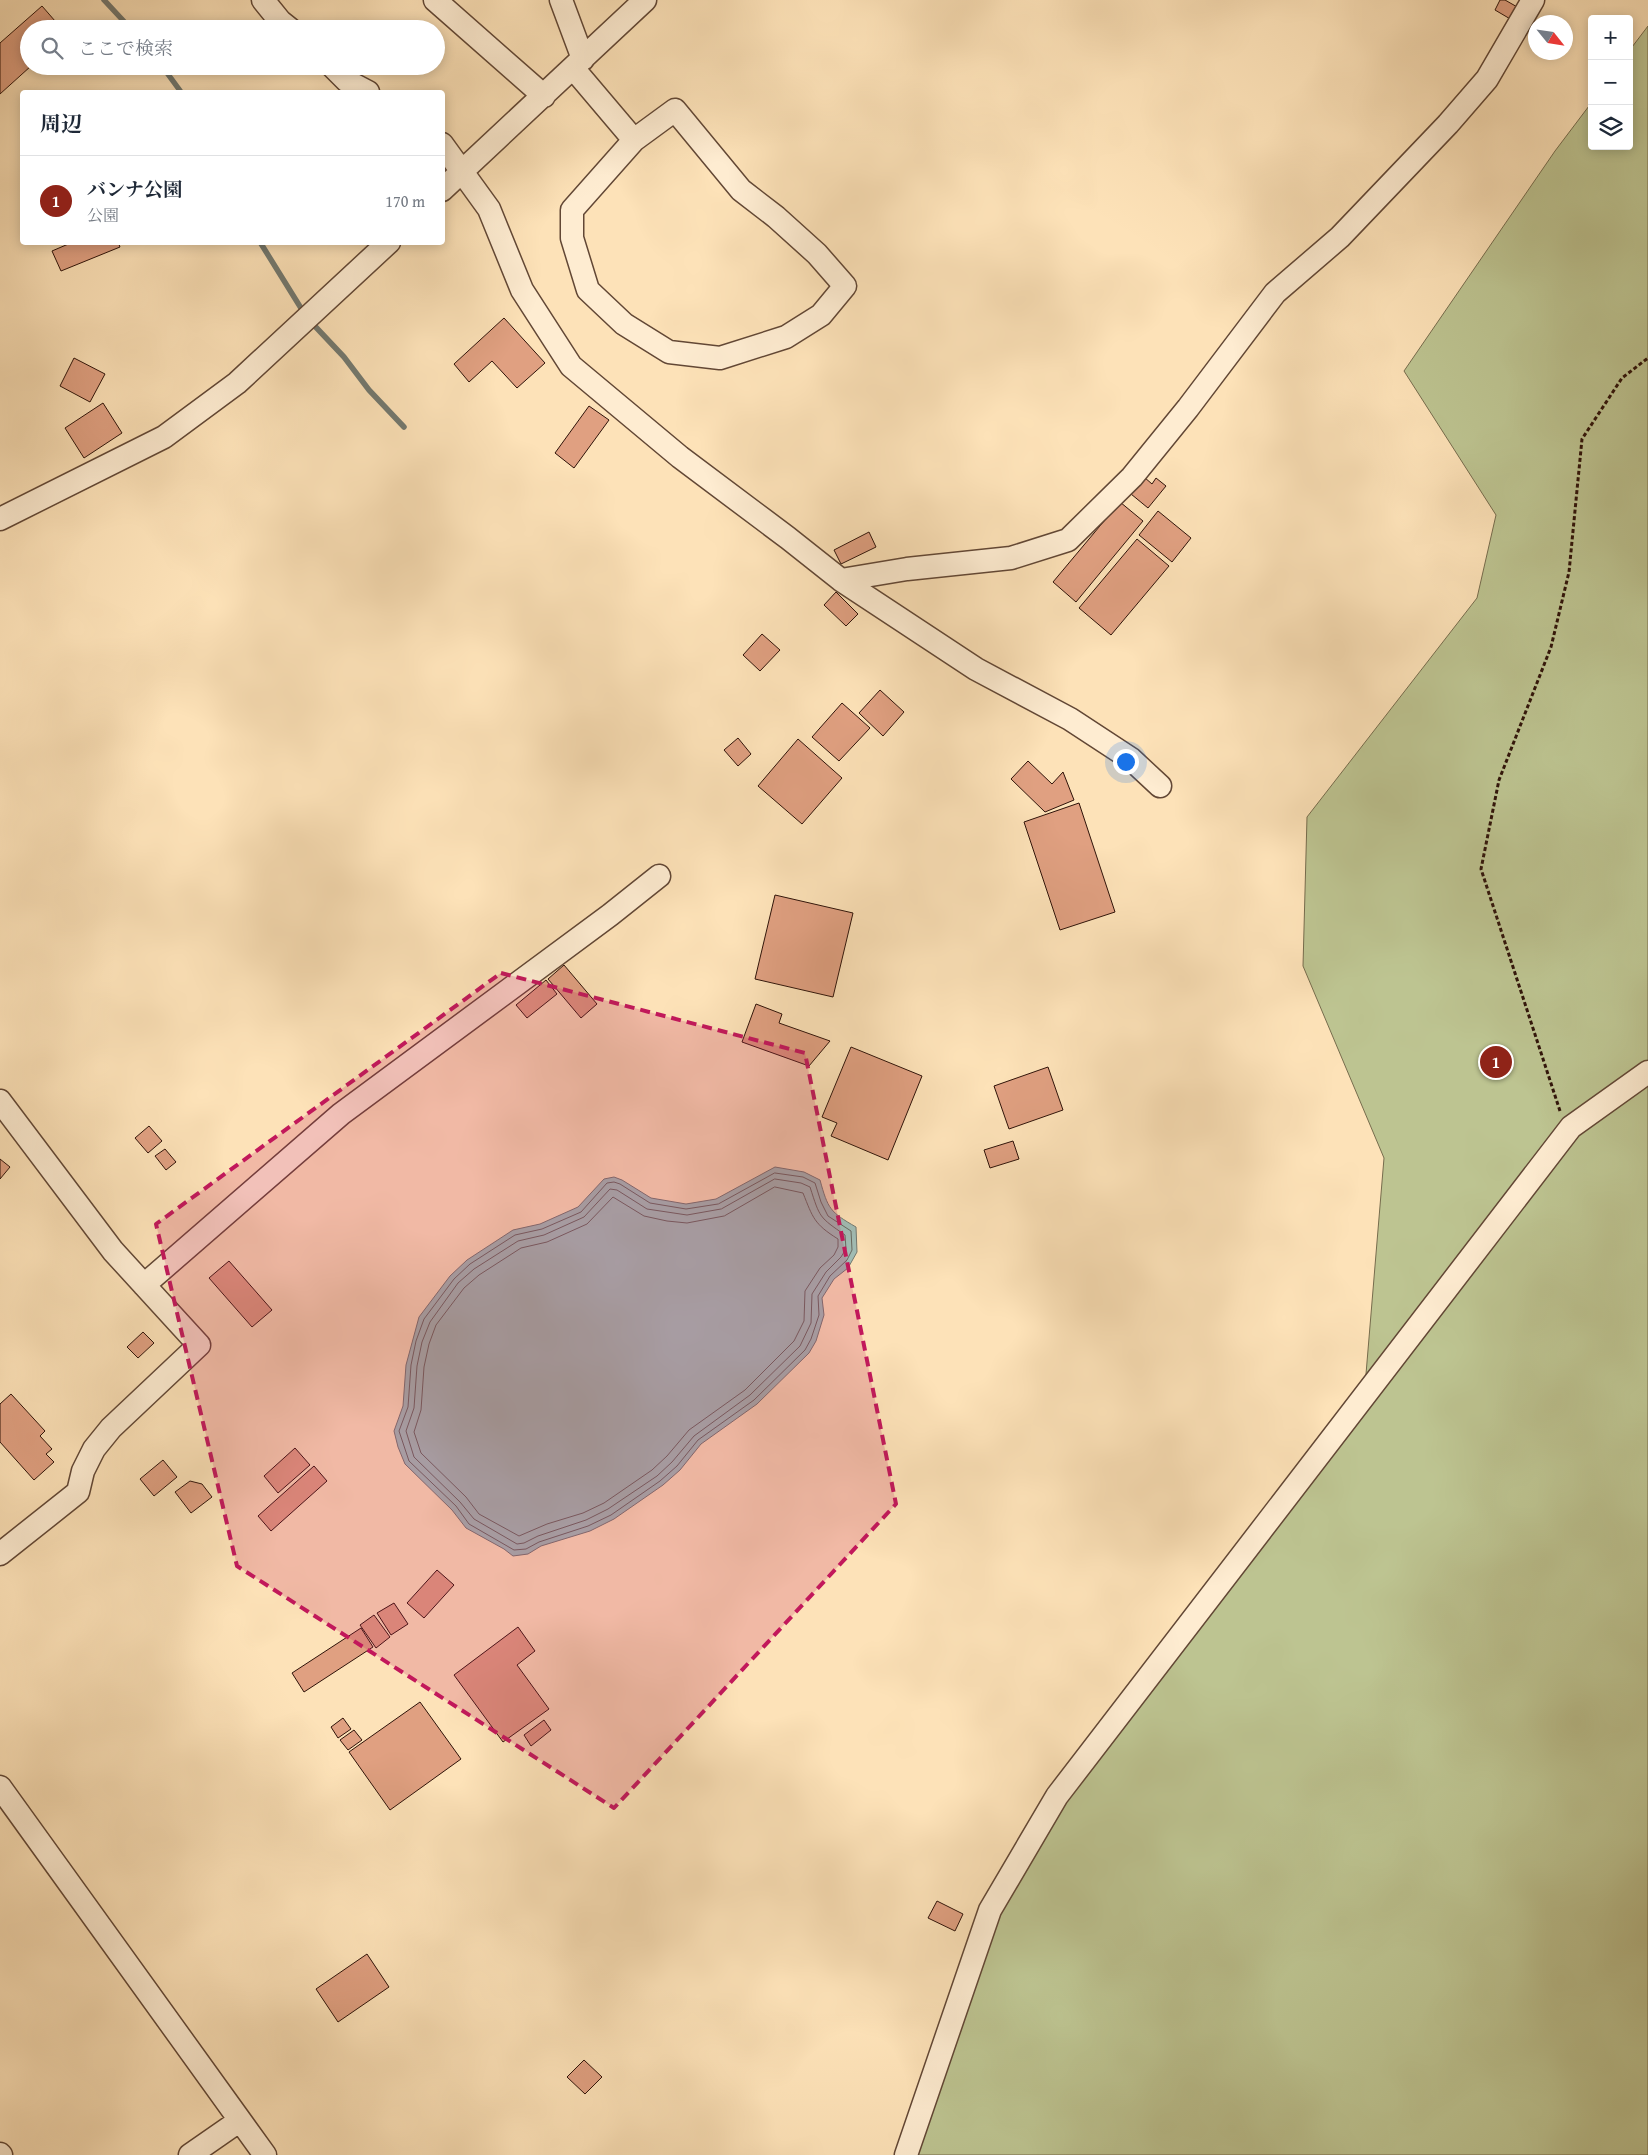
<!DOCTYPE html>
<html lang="ja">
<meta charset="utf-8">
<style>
body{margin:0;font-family:"Gentium Book Plus","Noto Serif JP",serif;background:#f2f2f3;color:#1f2937}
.controls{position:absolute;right:15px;top:15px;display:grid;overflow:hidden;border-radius:5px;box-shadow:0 2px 12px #0003}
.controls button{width:45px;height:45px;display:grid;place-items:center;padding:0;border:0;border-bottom:1px solid #e0e1e3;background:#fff;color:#1f2937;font:25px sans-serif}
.compass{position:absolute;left:1528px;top:15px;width:45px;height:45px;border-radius:50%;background:#fff;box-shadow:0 2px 12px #0003;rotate:120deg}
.you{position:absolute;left:1125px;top:761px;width:18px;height:18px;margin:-12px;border:4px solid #fff;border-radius:50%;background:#1a73e8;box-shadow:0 0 0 8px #1a73e833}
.badge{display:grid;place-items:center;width:32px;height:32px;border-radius:50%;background:#8f2418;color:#fff;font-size:16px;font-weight:700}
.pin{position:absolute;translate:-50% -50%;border:2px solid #fff;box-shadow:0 1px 5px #0006}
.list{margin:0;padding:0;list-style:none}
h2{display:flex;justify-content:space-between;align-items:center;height:65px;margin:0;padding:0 20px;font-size:21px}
h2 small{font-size:16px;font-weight:400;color:#747a83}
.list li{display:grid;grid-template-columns:32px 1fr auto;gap:15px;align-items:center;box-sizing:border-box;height:90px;padding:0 20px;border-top:1px solid #e0e1e3}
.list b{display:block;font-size:19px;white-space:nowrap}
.list p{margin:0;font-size:16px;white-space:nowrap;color:#747a83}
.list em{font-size:16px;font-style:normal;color:#747a83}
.icon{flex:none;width:28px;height:28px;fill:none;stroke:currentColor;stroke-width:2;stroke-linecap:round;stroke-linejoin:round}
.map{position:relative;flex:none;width:1648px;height:2155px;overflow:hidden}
.search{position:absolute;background:#fff;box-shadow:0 2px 12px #0003;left:20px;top:20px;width:425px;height:55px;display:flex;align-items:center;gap:12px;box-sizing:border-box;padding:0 18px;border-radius:28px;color:#747a83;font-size:19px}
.panel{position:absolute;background:#fff;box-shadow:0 2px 12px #0003;left:20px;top:90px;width:425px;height:155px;border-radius:5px}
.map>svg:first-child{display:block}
.green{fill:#bdc491;stroke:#766c4d}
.water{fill:#a1bdb5;stroke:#737970}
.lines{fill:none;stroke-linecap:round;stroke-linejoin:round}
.shore{stroke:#68685f;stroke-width:1}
.stream{stroke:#737970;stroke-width:5.5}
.building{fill:#e0a081;stroke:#2f1309}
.minor-casing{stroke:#624735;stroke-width:25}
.path{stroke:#2f1309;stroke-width:3;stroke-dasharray:4 2.5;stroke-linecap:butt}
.minor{stroke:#feecd1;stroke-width:22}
.marked{fill:#c2185b;fill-opacity:0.2;stroke:#c2185b;stroke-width:4;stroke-dasharray:10 6;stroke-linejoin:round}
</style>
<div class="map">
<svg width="1648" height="2155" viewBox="0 0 1648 2155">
<rect width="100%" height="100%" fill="#fde2b8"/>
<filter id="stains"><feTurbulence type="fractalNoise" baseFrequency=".004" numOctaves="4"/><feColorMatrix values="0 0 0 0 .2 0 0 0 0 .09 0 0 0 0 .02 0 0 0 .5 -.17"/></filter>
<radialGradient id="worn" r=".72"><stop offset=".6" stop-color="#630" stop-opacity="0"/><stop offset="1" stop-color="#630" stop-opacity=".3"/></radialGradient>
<path class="green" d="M 1648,26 L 1648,2155 L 906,2155 L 990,1910 L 1057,1796 L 1364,1398 L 1384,1158 L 1303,966 L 1307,817 L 1477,598 L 1496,515 L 1404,371 L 1555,151 L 1592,102 L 1592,146 L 1629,146 L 1629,51 Z"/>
<path class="water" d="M 775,1167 L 804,1172 L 820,1180 C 828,1209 830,1212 856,1227 L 857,1252 L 848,1268 L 834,1279 L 822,1298 L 824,1315 L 816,1341 L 809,1353 L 757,1404 L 701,1444 L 680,1470 L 663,1485 L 614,1519 L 590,1531 L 541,1546 L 528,1554 L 513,1556 L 504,1549 L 466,1528 L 452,1510 L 405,1464 L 398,1447 L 394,1431 L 403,1406 L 406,1365 L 419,1317 L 450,1276 L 467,1260 L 513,1230 L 540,1224 L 578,1207 L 604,1179 L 614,1177 L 622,1180 L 651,1198 L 686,1204 L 716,1199 Z"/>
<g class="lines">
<path class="shore" d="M 775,1173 L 803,1177 L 815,1183 L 821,1202 L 828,1216 L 851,1231 L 852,1250 L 847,1260 L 830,1276 L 818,1296 L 819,1315 L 811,1339 L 805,1350 L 754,1400 L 698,1440 L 677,1466 L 660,1481 L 611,1515 L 588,1526 L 539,1542 L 526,1549 L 514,1550 L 469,1524 L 456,1506 L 409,1461 L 399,1431 L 408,1407 L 411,1365 L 416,1341 L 424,1319 L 454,1279 L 470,1264 L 515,1235 L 542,1229 L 581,1212 L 607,1183 L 614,1182 L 620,1184 L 650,1203 L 686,1209 L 718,1204 Z
M 775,1179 L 801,1183 L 810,1187 C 820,1218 819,1217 845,1235 L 846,1249 L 841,1257 L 826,1272 L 812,1294 L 811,1323 L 800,1346 L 750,1395 L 694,1436 L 672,1462 L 657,1476 L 608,1509 L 586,1520 L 538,1536 L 524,1543 L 517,1544 L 474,1519 L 460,1502 L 414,1457 L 406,1431 L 414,1408 L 417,1366 L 422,1342 L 430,1322 L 458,1283 L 474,1269 L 518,1241 L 544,1235 L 584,1217 L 610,1189 L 617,1190 L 647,1209 L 687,1215 L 721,1209 Z
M 775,1187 L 803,1193 C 813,1218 814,1224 838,1239 L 838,1247 L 834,1255 L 820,1268 L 805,1291 L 804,1321 L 794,1341 L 745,1390 L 689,1430 L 667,1456 L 652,1470 L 604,1503 L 583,1513 L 547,1524 L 519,1536 L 479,1514 L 466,1497 L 421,1453 L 414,1432 L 421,1410 L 424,1367 L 429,1344 L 436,1325 L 464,1288 L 479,1275 L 521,1248 L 547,1242 L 587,1224 L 613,1197 L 644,1216 L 667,1221 L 687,1223 L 724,1216 Z"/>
<path class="stream" d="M 104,0 L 131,29
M 162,66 L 181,92
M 260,242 L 304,313
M 311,322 L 344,357 L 369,390 L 404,427"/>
</g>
<path class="building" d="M 1500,0 L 1505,0 L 1519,8 L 1512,20 L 1495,10 Z
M 42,6 L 62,29 L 29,29 L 29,66 L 31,66 L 0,94 L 0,43 Z
M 73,242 L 118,242 L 120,247 L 61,271 L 52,251 Z
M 504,318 L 545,363 L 517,388 L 492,361 L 469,382 L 454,364 Z
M 74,358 L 105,374 L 90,402 L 60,386 Z
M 103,403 L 122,433 L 84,458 L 65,428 Z
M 589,406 L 609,420 L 574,468 L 555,453 Z
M 1144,477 L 1152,484 L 1156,478 L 1166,486 L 1148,508 L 1131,494 Z
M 1120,502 L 1143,521 L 1076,602 L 1053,582 Z
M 1158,511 L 1191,538 L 1172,562 L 1139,535 Z
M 869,532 L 876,547 L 841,564 L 834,550 Z
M 1137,539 L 1169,566 L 1111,635 L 1079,608 Z
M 836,592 L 858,614 L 846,626 L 824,605 Z
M 762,634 L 780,650 L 760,671 L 743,655 Z
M 880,690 L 904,712 L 883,736 L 859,713 Z
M 842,703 L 870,728 L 839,761 L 812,737 Z
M 738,738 L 751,754 L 738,766 L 724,750 Z
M 798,739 L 842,778 L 802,824 L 758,786 Z
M 1028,761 L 1052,784 L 1063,772 L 1074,800 L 1045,812 L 1011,779 Z
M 1079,803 L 1115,912 L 1060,930 L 1024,822 Z
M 775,895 L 853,913 L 833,997 L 755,979 Z
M 564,965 L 597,1004 L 581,1018 L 548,979 Z
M 546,980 L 557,994 L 527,1018 L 516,1005 Z
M 756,1004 L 782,1014 L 779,1023 L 830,1041 L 809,1066 L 742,1042 Z
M 851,1047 L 922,1076 L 888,1160 L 831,1136 L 837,1123 L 822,1117 Z
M 1048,1067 L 1063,1110 L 1009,1129 L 994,1086 Z
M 149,1126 L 162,1141 L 148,1153 L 135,1138 Z
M 1013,1141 L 1019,1159 L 990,1168 L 984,1150 Z
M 165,1149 L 176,1162 L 166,1170 L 155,1156 Z
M 0,1159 L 10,1167 L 0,1179 Z
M 229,1261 L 272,1310 L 252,1327 L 209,1278 Z
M 143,1332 L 154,1343 L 138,1358 L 127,1347 Z
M 11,1394 L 45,1431 L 40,1436 L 52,1449 L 46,1454 L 54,1462 L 34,1480 L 0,1442 L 0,1404 Z
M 295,1448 L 310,1465 L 278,1493 L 264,1476 Z
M 163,1460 L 177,1477 L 154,1496 L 140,1479 Z
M 314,1466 L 327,1481 L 271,1531 L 258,1516 Z
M 190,1481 L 202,1484 L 212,1497 L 191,1513 L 175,1492 Z
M 437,1570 L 454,1585 L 424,1618 L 407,1603 Z
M 394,1603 L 408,1624 L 391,1635 L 377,1613 Z
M 374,1615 L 390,1637 L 376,1648 L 360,1625 Z
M 518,1627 L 535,1651 L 517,1665 L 549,1709 L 503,1742 L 454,1675 Z
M 361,1628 L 373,1647 L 304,1692 L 292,1673 Z
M 420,1702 L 461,1759 L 390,1810 L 349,1752 Z
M 343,1718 L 351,1729 L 338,1738 L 331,1727 Z
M 544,1720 L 551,1730 L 531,1746 L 524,1735 Z
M 354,1730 L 362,1740 L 348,1750 L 340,1740 Z
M 937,1901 L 963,1914 L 955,1931 L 928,1918 Z
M 367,1954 L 389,1987 L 338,2022 L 316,1989 Z
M 584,2060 L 602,2077 L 585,2094 L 567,2077 Z"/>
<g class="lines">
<defs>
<path id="minor" d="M 263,0 L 280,21 L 290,29
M 435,0 L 544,96
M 561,0 L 583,59
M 332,66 L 347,81 L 368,92
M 573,68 L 634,140
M 675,110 L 741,190 L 776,217 L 817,254 L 845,286 L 821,315 L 786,337 L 720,358 L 669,352 L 624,324 L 588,290 L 572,238 L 572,210 L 634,140 Z
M 442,144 L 489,209 L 522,290 L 571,366 L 680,457 L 788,538 L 841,580 L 976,669 L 1070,719 L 1131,759 L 1160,786
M 442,190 L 645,0
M 0,519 L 164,437 L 237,383 L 389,242
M 841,580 L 907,569 L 1011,558 L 1068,540 L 1132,477 L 1188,408 L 1275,293 L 1340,237 L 1448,124 L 1487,79 L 1533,0
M 0,1101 L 113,1251 L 199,1345 L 111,1428 L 94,1449 L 83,1471 L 78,1492 L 0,1554
M 144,1285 L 341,1114 L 610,915 L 659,876
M 0,1787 L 265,2155
M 0,2154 L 1,2155
M 190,2155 L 239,2121
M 906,2155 L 990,1910 L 1057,1796 L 1571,1127 L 1648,1072"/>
</defs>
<use href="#minor" class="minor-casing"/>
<path class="path" d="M 1560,1111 L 1481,869 L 1499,780 L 1551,647 L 1569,572 L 1582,439 L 1622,378 L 1648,358"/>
<use href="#minor" class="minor"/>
</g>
<path class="marked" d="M 501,973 L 805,1053 L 896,1504 L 614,1808 L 237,1566 L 156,1224 Z"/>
<rect width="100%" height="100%" filter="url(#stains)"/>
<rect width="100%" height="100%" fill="url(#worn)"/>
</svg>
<div class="controls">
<button>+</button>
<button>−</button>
<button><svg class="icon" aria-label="layers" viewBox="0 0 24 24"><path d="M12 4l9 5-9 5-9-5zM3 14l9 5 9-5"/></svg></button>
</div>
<svg class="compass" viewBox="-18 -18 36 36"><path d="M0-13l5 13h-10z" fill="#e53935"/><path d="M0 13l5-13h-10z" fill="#747a83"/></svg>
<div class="you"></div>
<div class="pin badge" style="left:1496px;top:1062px">1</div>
<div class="search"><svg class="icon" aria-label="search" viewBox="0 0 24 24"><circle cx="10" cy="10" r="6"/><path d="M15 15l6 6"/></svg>ここで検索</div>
<section class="panel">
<h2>周辺<small></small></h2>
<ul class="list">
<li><span class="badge">1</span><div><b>バンナ公園</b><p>公園</p></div><em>170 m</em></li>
</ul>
</section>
</div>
